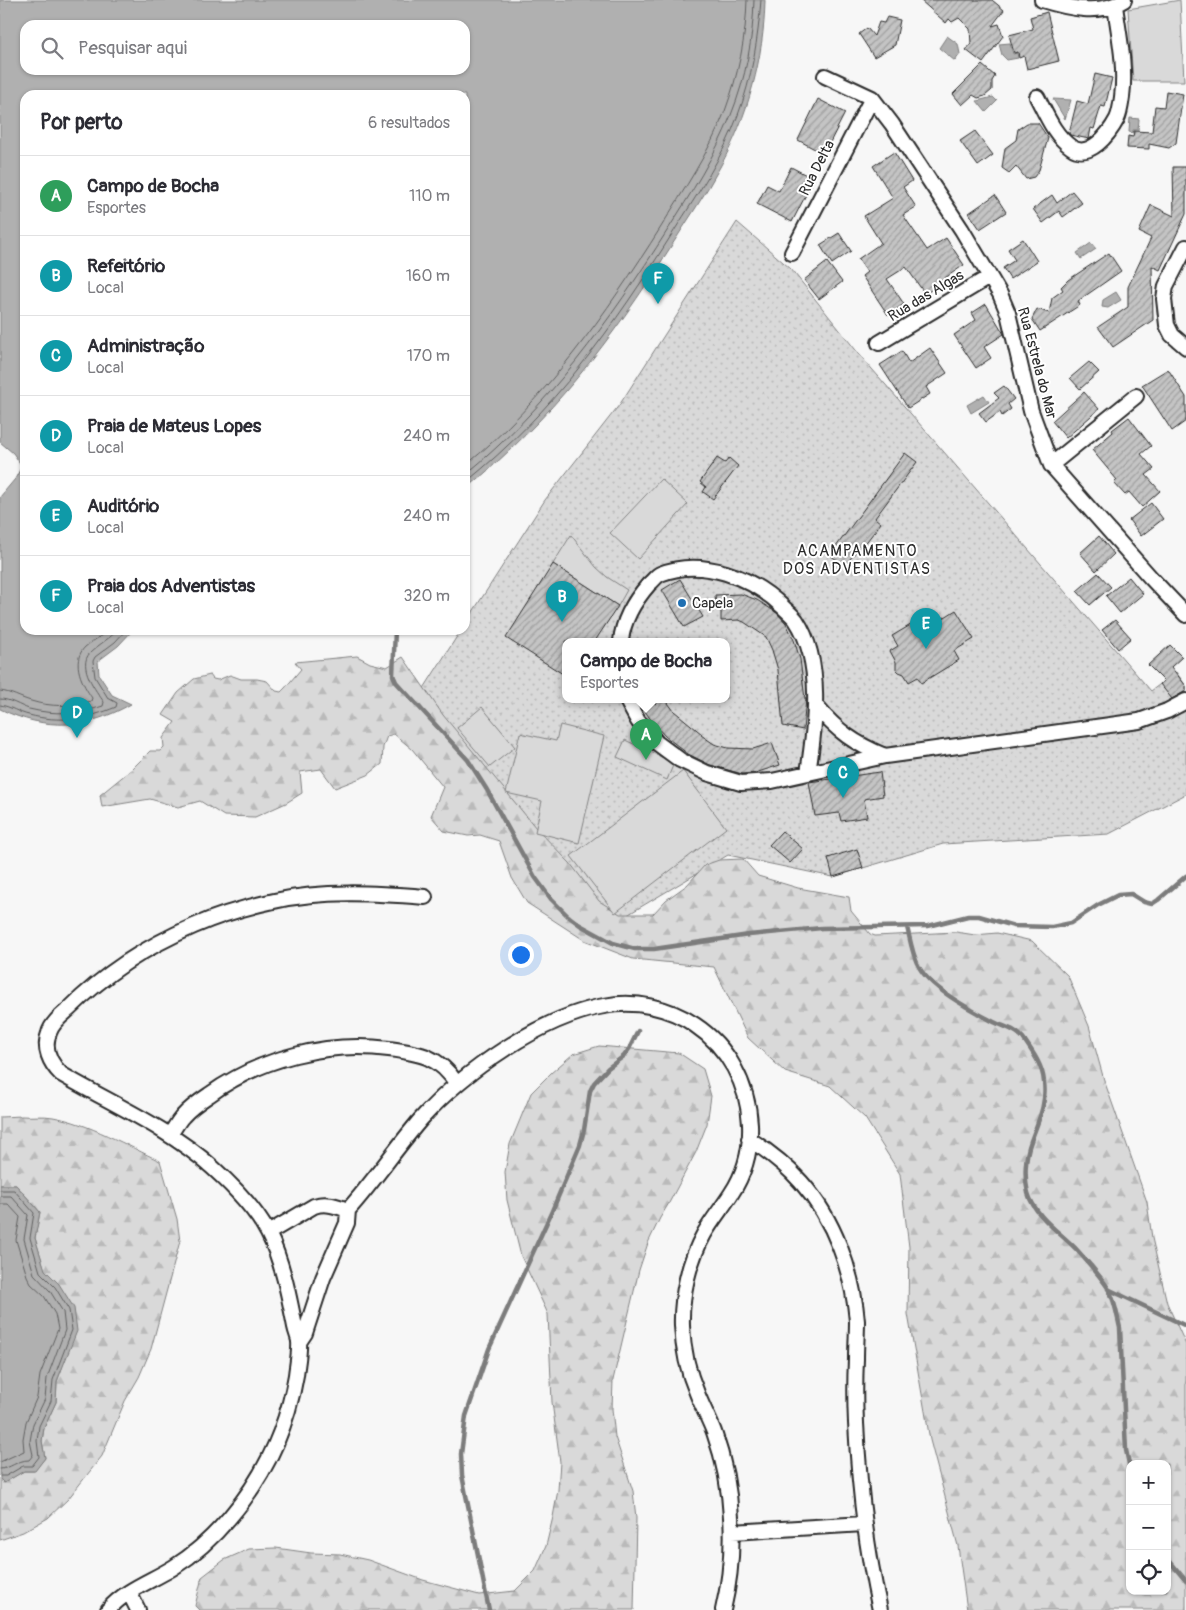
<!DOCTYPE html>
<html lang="pt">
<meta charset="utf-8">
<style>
body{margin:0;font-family:Pangolin,sans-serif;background:#f7f7f7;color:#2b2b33}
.controls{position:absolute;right:15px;bottom:15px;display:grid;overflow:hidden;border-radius:10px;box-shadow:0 1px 4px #0004}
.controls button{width:45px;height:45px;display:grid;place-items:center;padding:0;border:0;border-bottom:1px solid #e1e1e2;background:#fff;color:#2b2b33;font:25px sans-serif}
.you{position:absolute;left:520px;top:954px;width:18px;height:18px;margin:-12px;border:4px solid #fff;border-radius:50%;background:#1a73e8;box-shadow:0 0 0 8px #1a73e833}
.badge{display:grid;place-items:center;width:32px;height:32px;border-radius:50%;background:#7c3aed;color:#fff;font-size:16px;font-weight:700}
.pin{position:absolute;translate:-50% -41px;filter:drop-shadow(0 1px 2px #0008)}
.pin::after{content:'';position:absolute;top:26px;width:18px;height:15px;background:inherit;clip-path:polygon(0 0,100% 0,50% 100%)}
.popup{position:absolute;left:562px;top:638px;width:168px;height:65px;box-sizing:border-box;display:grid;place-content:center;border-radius:10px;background:#fff;filter:drop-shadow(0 1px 4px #0005);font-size:16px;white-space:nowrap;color:#7c7c81}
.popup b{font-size:19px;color:#2b2b33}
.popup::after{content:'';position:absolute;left:50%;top:100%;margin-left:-10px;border:10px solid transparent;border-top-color:#fff}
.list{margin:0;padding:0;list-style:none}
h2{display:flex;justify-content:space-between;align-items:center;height:65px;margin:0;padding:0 20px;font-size:21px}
h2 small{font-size:16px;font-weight:400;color:#7c7c81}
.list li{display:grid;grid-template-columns:32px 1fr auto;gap:15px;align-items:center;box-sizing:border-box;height:80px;padding:0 20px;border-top:1px solid #e1e1e2}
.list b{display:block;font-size:19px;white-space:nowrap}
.list p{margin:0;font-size:16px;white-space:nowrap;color:#7c7c81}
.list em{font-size:16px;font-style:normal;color:#7c7c81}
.icon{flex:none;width:28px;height:28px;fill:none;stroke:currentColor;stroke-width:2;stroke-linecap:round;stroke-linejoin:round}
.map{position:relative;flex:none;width:1186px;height:1610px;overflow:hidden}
.search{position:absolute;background:#fff;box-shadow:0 1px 4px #0004;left:20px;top:20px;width:450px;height:55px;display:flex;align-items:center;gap:12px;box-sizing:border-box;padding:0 18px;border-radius:15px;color:#7c7c81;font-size:19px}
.panel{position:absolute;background:#fff;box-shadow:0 1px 4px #0004;left:20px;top:90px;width:450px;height:545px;border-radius:15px}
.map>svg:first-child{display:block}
.grass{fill:url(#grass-dots);stroke:#828282;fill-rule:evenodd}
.forest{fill:url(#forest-firs);stroke:#828282;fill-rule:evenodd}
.garden{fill:#d9d9d9;stroke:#828282}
.water{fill:#b0b0b0;stroke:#7b7b7b;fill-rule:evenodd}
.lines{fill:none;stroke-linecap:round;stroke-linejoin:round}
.shore{stroke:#606060;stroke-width:1}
.stream{stroke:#7b7b7b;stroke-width:4.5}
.building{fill:url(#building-hatch);stroke:#2b2b2b}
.minor-casing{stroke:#2b2b2b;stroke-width:18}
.minor{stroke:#fff;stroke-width:14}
.poi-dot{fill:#1f6fb2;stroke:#fff;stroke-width:2}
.labels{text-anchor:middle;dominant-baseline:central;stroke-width:4;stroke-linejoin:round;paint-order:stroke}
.street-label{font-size:15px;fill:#2b2b2b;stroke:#fff}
.poi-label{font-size:15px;fill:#2b2b2b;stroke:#fff;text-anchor:start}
.neighbourhood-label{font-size:16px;letter-spacing:1px;fill:#2b2b2b;stroke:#fff}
</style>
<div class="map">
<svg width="1186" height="1610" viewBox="0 0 1186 1610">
<defs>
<pattern id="grass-dots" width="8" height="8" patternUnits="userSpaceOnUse" patternTransform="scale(1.25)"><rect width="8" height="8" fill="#d9d9d9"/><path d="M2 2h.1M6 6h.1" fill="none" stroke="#bababa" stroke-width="1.8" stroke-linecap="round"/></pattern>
<pattern id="forest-firs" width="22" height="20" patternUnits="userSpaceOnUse" patternTransform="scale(1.25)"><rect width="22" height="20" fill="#d9d9d9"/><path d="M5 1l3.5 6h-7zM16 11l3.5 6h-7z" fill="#bababa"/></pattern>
<pattern id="building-hatch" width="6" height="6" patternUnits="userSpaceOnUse" patternTransform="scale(1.25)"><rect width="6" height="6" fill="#c4c4c4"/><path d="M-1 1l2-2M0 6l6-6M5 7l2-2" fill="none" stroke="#9f9f9f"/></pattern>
</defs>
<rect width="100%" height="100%" fill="#f7f7f7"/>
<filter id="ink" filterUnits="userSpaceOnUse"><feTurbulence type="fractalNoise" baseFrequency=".02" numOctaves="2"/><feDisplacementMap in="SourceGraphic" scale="10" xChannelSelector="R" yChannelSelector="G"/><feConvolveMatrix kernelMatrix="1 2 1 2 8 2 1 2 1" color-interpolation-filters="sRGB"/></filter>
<g filter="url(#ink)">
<path class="grass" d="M 737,222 L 791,269 L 859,354 L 1151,691 L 1176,672 L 1186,686 L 1186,794 L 1109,834 L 943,844 L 833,877 L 728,855 L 612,924 L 421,693 L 461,630 L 465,630 L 465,624 L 545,500 L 620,404 ZM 566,641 L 726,641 L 726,699 L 566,699 Z"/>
<path class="forest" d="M 357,656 L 370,663 L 387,667 L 403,657 L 443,715 L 536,828 L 570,863 L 599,901 L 620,914 L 653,914 L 666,900 L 687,885 L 705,865 L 719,860 L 743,859 L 758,876 L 798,888 L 849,897 L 851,911 L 870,934 L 875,936 L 956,932 L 975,935 L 997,933 L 1032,941 L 1068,976 L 1089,1026 L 1104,1080 L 1147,1202 L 1152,1238 L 1167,1303 L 1186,1345 L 1186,1610 L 967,1610 L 958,1546 L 930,1440 L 908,1314 L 909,1247 L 900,1174 L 865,1118 L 830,1086 L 785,1072 L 748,1038 L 714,967 L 633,959 L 584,940 L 527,903 L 512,878 L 499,841 L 480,835 L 468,836 L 444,831 L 431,816 L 443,787 L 412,749 L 394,734 L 387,736 L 383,747 L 382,764 L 368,775 L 335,788 L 321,769 L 300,772 L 302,793 L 286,803 L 255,817 L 224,816 L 200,801 L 178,807 L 150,799 L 102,807 L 100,795 L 132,769 L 150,751 L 160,751 L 164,747 L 163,738 L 175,722 L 163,715 L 178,693 L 194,679 L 210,675 L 213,679 L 218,680 L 230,675 L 241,679 L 257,679 L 267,681 L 276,691 L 281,692 L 285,688 L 301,669 L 295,662 ZM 1130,1464 L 1167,1464 L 1167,1591 L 1130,1591 Z
M 599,1046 L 679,1053 L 703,1069 L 711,1096 L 707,1124 L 696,1152 L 669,1203 L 660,1218 L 648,1243 L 639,1270 L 613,1380 L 612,1409 L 615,1437 L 633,1491 L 636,1518 L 634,1610 L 199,1610 L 195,1606 L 202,1577 L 224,1560 L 249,1549 L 276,1548 L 311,1553 L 340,1554 L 368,1560 L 423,1580 L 479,1595 L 515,1591 L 535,1571 L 546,1546 L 553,1517 L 558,1490 L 560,1462 L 552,1402 L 548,1314 L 521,1256 L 507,1200 L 505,1172 L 510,1144 L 531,1093 L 551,1073 L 573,1054 Z
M 22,1116 C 32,1117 43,1115 53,1117 C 88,1123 128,1146 160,1161 L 177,1219 L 180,1241 L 151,1349 L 139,1377 L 125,1401 L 102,1456 L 68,1499 L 48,1518 L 23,1532 L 0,1540 L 0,1479 L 4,1482 L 24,1471 L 34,1471 L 45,1458 L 42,1441 L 44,1428 L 56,1402 L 57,1382 L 66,1357 L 59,1284 L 45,1271 L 35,1238 L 40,1212 L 16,1185 L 0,1185 L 0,1117 Z"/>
<path class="garden" d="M 1180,0 L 1184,81 L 1133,81 L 1128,9 Z
M 661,479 L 688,504 L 638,559 L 610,533 Z
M 571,535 L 596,567 L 607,577 L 627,590 L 618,606 L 553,564 Z
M 482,707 L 515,747 L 490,767 L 457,728 Z
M 560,725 L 604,736 L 579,843 L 535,832 L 542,801 L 506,793 L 520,733 L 556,741 Z
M 625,740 L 674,763 L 667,780 L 617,757 Z
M 683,771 L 726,828 L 615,913 L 571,856 Z"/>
<path class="water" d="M 0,0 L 765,0 C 764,58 748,116 720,167 C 705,195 687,221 670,248 C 611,341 551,419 465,490 L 465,95 L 25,95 L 25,630 L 133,630 L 118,646 L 98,661 L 99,675 L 112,695 L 131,704 C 88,729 46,731 0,709 L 0,497 L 15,479 L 22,466 L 13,453 L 0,442 ZM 25,25 L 465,25 L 465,70 L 25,70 Z
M 947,36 L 958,44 L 960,54 L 955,61 L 939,48 Z
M 1010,43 L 1013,54 L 1017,53 L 1018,58 L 1007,60 L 1002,55 L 999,44 Z
M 993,97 L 997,101 L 986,112 L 977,101 Z
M 1053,99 L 1071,100 L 1065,119 Z
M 1130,118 L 1139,119 L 1138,130 L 1133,130 L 1133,133 L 1129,132 Z
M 1091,243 L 1096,249 L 1081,259 L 1077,253 Z
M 1116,292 L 1121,300 L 1108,308 L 1102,307 L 1103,300 Z
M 984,395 L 989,402 L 971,413 L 967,405 Z
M 0,1185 L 16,1185 L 40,1212 L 35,1238 L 45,1270 L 59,1284 L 74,1308 L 77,1331 L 57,1381 L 56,1402 L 44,1428 L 42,1441 L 45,1458 L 35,1471 L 24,1471 L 4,1483 L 0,1479 Z"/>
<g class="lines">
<path class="shore" d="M 465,466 C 546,399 606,314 661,227 C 684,189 709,153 725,111 C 738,76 746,38 747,0
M 465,475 C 548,407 610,321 667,231 C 691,193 715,156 731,115 C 746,78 753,39 754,0
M 465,483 C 555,410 613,328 674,231 C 698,193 723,157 738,115 C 752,78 758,39 761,0
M 0,691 C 11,692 20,698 31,701 C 50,707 72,707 91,701 L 92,698 C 83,685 70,662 85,647 C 92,641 101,637 108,630
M 0,699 C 10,699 20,706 29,709 C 53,715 80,714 103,706 L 104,702 C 96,691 77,666 90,653 C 99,644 109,639 118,630
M 0,705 C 10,706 19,713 29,715 C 59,723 88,719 116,707 L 117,703 L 108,698 L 95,677 L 93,661 L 95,657 L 115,642 L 126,630
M 0,1190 L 14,1190 L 34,1213 L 30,1238 L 40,1272 L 55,1287 L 69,1310 L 72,1330 L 53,1380 L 51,1401 L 39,1426 L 37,1441 L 39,1457 L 32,1466 L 23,1466 L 6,1476 L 0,1476
M 0,1196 L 11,1196 L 28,1215 L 24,1239 L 34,1274 L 50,1291 L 63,1312 L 65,1330 L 47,1378 L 45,1399 L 33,1424 L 30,1441 L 33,1455 L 29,1460 C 17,1460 10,1469 0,1469
M 0,1204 L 8,1204 L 20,1217 L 16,1240 L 27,1276 L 31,1284 L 44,1296 L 55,1314 L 58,1329 L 40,1375 L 37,1397 L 26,1422 L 23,1439 L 24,1451 L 0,1462"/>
<path class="stream" d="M 395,630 L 393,675 L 396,682 L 468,760 L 487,790 L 535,877 L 551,899 L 568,916 L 580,925 L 613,943 L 635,949 L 654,949 L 749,935 L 822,928 L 928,926 L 968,916 L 979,916 L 1014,926 L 1052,927 L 1071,923 L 1098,905 L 1118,895 L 1131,894 L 1144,902 L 1152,904 L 1158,900 L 1186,876
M 907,927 C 910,939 912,952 917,963 C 927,987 971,1010 994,1022 C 1004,1027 1016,1029 1023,1038 C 1032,1051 1043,1066 1044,1082 C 1047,1104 1038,1121 1031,1141 C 1025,1157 1024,1177 1028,1193 C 1035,1217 1061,1233 1077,1250 C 1086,1260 1101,1277 1108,1288 C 1115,1300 1117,1315 1120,1328 L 1126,1450 L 1130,1469
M 1108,1289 L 1186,1326
M 1167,1558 L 1186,1581
M 489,1610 L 462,1475 L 461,1454 L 466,1416 L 489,1349 L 552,1211 L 580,1145 L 584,1130 L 590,1091 L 594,1083 L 608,1068 L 624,1056 L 629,1049 L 638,1031"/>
</g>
<path class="building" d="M 920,0 L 992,0 L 1004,10 L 992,26 L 999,24 L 1003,36 L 983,63 L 966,50 L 971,44 L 970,29 L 959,18 L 952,22 L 949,19 L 946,23 Z
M 1047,12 L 1059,61 L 1027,69 L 1024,56 L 1019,58 L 1018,52 L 1014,53 L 1009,35 L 1033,29 L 1030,17 Z
M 887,17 L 900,20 L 895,45 L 874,57 L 859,34 L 867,28 L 874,36 L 879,22 L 884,23 Z
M 982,65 L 995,76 L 992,81 L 992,90 L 985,96 L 978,98 L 973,95 L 962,105 L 953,94 Z
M 1095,74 L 1112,78 L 1105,107 L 1101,106 L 1094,129 L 1091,128 L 1089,139 L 1070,135 L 1069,133 L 1077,101 L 1088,104 Z
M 1166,91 L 1183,94 L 1176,143 L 1169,148 L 1149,144 L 1149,149 L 1127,148 L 1128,136 L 1133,137 L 1134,131 L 1152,132 L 1155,106 L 1164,107 Z
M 818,99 L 845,113 L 824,154 L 798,140 Z
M 1027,123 L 1038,123 L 1048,138 L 1039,170 L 1034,177 L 1026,179 L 1016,166 L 1009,173 L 1002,168 L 1005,148 L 1016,140 L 1018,129 Z
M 975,131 L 993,155 L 978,166 L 960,141 Z
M 894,152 L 912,181 L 903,187 L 916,207 L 903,215 L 927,250 L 946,238 L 964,265 L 945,278 L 946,280 L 925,294 L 906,267 L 887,279 L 904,304 L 888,315 L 862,276 L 867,272 L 858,259 L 881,243 L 864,216 L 893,198 L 873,166 Z
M 791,167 L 814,179 L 792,222 L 757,204 L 767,185 L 779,191 Z
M 1173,167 L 1186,167 L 1186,214 L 1160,270 L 1152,266 L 1153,320 L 1113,347 L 1098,327 L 1128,307 L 1128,287 L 1151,238 L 1139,232 L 1151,205 L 1174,216 Z
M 1072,191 L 1082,203 L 1063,217 L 1059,211 L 1043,223 L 1033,209 L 1052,195 L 1057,203 Z
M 995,195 L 1006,212 L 980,229 L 969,213 Z
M 839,233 L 851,251 L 832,264 L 820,245 Z
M 1023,239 L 1037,261 L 1010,279 L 1003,268 L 1015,260 L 1008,249 Z
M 1109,253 L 1121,271 L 1078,301 L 1080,305 L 1040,331 L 1032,319 L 1037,309 L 1049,313 L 1052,298 L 1063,290 L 1061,287 L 1068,280 Z
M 827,262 L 842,282 L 819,299 L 804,280 Z
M 986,304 L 1004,334 L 984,347 L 991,358 L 976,368 L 954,335 L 976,320 L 972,313 Z
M 930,348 L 947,373 L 926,387 L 930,394 L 908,408 L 880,365 L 902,351 L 909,363 Z
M 1089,362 L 1099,372 L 1080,389 L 1070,378 Z
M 1168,369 L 1186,397 L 1186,421 L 1172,431 L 1142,385 Z
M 1004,386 L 1014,399 L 1008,404 L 1011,409 L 1002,416 L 1000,412 L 986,422 L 979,413 L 999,398 L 994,393 Z
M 1084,392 L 1099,409 L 1066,438 L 1052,421 Z
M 1129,417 L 1151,446 L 1141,454 L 1154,469 L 1146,475 L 1160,491 L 1142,507 L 1129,492 L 1125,495 L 1114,483 L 1117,480 L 1092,450 L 1113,432 L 1112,430 Z
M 905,453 L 917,462 L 875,518 L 881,523 L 864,545 L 862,543 L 845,566 L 830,555 Z
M 717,458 L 725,463 L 729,458 L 738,466 L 713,499 L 703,492 L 706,487 L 700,482 Z
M 1151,503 L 1163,519 L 1141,536 L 1129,520 Z
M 1099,536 L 1114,554 L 1096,571 L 1080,553 Z
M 553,564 L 618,606 L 595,641 L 566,641 L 566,676 L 506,638 Z
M 1098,573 L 1111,587 L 1090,605 L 1077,591 Z
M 1129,577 L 1143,594 L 1120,613 L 1106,596 Z
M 680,579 L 703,617 L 684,627 L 662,590 Z
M 741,594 L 757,600 L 777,613 L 786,623 L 794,640 L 800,659 L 805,699 L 806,699 L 803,730 L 783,726 L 778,670 L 772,650 L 766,637 L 744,622 L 739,620 L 721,621 L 721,606 L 716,609 L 715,595 Z
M 956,610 L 974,639 L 954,651 L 959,660 L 921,683 L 918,677 L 909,682 L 904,674 L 899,672 L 896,669 L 896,662 L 890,651 L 898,646 L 892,636 L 931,613 L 937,622 Z
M 1115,620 L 1131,638 L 1118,649 L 1102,630 Z
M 1170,645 L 1182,657 L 1171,667 L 1186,686 L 1186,691 L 1172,699 L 1160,684 L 1164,681 L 1148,665 Z
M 653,699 L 655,704 L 662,699 L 665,699 L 674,711 L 702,734 L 701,735 L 714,744 L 728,748 L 753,749 L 772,743 L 780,765 L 755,773 L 742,774 L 710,765 L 688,754 L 665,736 L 654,724 L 642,707 Z
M 880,772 L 883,796 L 864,799 L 867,817 L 841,821 L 839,813 L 815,816 L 809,782 Z
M 782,831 L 803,849 L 790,863 L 769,845 Z
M 857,849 L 863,868 L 833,877 L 828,858 Z"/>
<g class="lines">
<defs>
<path id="minor" d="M 1042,0 C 1068,8 1100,16 1124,0
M 825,76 L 872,98 L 892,124 L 962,230 L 1000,294 L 1008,313 L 1031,411 L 1051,465 L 1151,578 L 1186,615
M 1037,97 C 1046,114 1054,135 1071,147 C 1089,160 1109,134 1117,119 C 1120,113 1121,104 1122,97 C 1126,67 1119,35 1115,6
M 1186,247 L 1166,286 L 1164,299 L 1167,325 L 1172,335 L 1186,347
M 792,253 L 872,98
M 879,343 L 989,277
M 1051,465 L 1136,396
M 621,641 C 623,620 635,600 649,584 C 653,581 656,576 660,574 C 702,557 752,577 783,607 C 787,611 793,616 796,620 C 824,662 815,727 808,773
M 626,699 L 638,721 L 657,743 L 680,760 L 707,773 L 741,783 L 772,781 L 885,756 L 1139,721 L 1167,711 L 1186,701
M 816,706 C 837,731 855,744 885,756
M 170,1135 C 174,1129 178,1121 183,1116 C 190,1108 200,1101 209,1095 C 260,1058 327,1041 389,1049 C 420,1053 439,1056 457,1084
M 749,1139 C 768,1151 787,1166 801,1182 C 834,1219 853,1272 857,1321 C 857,1333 856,1346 856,1359 C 855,1380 855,1402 856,1423 C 859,1486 866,1548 880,1610
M 268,1233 L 314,1206 C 327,1202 336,1206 348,1210
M 299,1342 L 305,1333 L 323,1278 L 347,1223 L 348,1210 C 374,1181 396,1148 421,1119 C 463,1072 541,1017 604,1006 C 635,1000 669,1007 695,1025 C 728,1047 748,1084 750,1124 C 751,1148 745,1173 731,1194 C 722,1208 712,1220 704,1234 C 689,1261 681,1295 682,1326 C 683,1349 688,1372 697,1393 C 702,1406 709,1419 714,1432 C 734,1488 737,1552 723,1610
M 732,1532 L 864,1524
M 129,1592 L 138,1610
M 108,1610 C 126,1589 152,1581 174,1567 C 195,1554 214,1536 230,1517 C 265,1476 287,1428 296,1375 C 297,1365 300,1352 299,1341 C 298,1336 296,1332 295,1327 C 289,1296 282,1260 268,1233 C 255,1208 232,1185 212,1167 C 167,1127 112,1104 61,1074 C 50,1063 43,1048 49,1033 C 52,1023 61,1016 68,1010 C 104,974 147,946 194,926 C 219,915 246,907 274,901 C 324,890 374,893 425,897"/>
</defs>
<use href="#minor" class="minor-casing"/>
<use href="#minor" class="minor"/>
</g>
</g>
<circle class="poi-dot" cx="682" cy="603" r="5"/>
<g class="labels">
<g class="street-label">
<text transform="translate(817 168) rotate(-63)">Rua Delta</text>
<text transform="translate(926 296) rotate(-31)">Rua das Algas</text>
<text transform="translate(1037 363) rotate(75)">Rua Estrela do Mar</text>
</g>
<g class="poi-label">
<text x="692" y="603">Capela</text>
</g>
<g class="neighbourhood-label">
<text x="857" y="551">ACAMPAMENTO<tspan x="857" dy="18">DOS ADVENTISTAS</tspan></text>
</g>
</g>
</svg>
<div class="controls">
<button>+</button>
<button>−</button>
<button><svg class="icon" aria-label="locate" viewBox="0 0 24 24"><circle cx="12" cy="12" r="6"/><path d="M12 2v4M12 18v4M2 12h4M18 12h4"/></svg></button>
</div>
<div class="you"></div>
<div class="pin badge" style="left:646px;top:760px;background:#2e9e5b">A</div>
<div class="popup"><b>Campo de Bocha</b>Esportes</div>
<div class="pin badge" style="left:562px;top:622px;background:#0f9aa8">B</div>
<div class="pin badge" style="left:843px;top:798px;background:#0f9aa8">C</div>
<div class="pin badge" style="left:77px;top:738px;background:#0f9aa8">D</div>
<div class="pin badge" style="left:926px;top:649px;background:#0f9aa8">E</div>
<div class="pin badge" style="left:658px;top:304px;background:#0f9aa8">F</div>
<div class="search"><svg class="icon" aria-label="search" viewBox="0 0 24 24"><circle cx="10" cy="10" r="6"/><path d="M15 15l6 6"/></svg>Pesquisar aqui</div>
<section class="panel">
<h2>Por perto<small>6 resultados</small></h2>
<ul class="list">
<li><span class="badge" style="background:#2e9e5b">A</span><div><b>Campo de Bocha</b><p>Esportes</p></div><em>110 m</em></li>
<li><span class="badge" style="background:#0f9aa8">B</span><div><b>Refeitório</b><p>Local</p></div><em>160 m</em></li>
<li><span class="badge" style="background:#0f9aa8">C</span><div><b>Administração</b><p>Local</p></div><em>170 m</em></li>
<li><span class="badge" style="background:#0f9aa8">D</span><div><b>Praia de Mateus Lopes</b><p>Local</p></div><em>240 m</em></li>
<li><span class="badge" style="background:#0f9aa8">E</span><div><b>Auditório</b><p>Local</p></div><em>240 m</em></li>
<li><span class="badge" style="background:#0f9aa8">F</span><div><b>Praia dos Adventistas</b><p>Local</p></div><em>320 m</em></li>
</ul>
</section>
</div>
